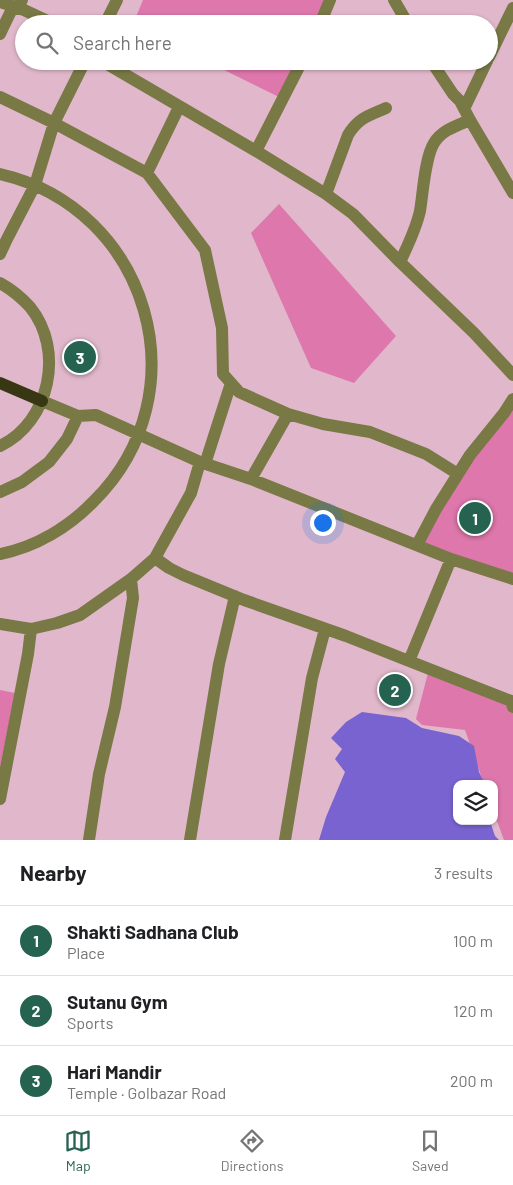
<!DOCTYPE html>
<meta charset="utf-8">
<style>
body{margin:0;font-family:Barlow,sans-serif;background:#f2f2f2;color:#202124}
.controls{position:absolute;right:15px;bottom:15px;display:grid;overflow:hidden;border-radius:10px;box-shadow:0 1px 4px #0004}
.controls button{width:45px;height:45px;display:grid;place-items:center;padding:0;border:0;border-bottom:1px solid #e0e0e0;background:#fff;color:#202124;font:25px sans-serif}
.you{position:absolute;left:322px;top:522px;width:18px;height:18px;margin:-12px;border:4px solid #fff;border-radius:50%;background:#1a73e8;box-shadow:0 0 0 8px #1a73e833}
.badge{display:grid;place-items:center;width:32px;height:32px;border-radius:50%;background:#256350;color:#fff;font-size:16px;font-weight:700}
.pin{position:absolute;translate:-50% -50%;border:2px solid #fff;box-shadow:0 1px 5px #0006}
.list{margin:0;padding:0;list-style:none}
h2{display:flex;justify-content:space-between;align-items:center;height:65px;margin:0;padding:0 20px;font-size:21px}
h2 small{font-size:16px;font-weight:400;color:#757577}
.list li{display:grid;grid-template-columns:32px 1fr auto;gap:15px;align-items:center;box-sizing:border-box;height:70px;padding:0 20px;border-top:1px solid #e0e0e0}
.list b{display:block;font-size:19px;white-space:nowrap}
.list p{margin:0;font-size:16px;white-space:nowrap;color:#757577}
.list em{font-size:16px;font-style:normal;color:#757577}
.icon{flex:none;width:28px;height:28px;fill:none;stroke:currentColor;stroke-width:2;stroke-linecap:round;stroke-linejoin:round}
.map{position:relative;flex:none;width:513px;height:840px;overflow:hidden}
.search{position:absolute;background:#fff;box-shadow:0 1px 4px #0004;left:15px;right:15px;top:15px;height:55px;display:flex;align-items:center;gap:12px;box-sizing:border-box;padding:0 18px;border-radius:28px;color:#757577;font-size:19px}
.sheet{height:275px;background:#fff}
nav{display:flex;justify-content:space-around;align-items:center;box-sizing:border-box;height:70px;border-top:1px solid #e0e0e0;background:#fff;font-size:14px;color:#757577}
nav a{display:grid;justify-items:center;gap:2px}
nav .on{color:#256350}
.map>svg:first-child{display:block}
.green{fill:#de77ac}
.water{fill:#7863d0}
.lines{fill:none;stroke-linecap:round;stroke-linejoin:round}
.minor{stroke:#787945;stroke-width:12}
.major{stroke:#373713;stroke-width:12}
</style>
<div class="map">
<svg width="513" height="840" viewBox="0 0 513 840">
<rect width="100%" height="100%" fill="#e1b8cb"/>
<path class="green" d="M 143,0 L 330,0 L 319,24 L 133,24 Z
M 206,61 L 302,61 L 283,99 Z
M 279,204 L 396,336 L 354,383 L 311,368 L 251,233 Z
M 513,397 L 513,579 L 417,545 Z
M 429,669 L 513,707 L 513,840 L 504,840 L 494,813 L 494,784 L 484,784 L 465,730 L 422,725 L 416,719 Z
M 0,690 L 15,693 L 0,768 Z"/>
<path class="water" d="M 362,712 L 406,718 L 422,728 L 459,736 L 474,746 L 479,772 L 483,780 L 483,784 L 457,784 L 457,821 L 490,821 L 495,836 L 499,840 L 319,840 L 326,817 L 345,772 L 335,759 L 342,749 L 331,738 L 346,722 Z"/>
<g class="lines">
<path class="minor" d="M 394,0 L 408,24
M 0,2 L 24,10 L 54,24
M 105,24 L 117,0
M 320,24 L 330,0
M 0,34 L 11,11 L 17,8 L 22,0
M 489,57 L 513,8
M 102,61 L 256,151 L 326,194 L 353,214 L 400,262 L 474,333 L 513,375
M 431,61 L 453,94 L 460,101 L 470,120 L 513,193
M 0,97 L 54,123 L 147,173 L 205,250 L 222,328 L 223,374 L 239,392 L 288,414 L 251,479
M 464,109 L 487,61
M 256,151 L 302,61
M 147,173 L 179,107
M 0,174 C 149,208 203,393 94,501 C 69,527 36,547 0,554
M 326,194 L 348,135 C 358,118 368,116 386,108
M 0,254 L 7,239 L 35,185 L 54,123 L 85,61
M 400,262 C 408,245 416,229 420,211 C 423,193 425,157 434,143 C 442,130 456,126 470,120
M 0,283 C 11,289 21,297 30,307 C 65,350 50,422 0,446
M 42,401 L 78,416 L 96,415 L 200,462 L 251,479 L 451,559 L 513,579
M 288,414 L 323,424 L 370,432 L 426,454 L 458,474
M 200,462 L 191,493 L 155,558 L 169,568 L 183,575 L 244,600 L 346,636 L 409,661
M 205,464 L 231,383
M 0,492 L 22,482 L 49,462 L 67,439 L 78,416
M 417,545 L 436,509 L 470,455 L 504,413 L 513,399
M 451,559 L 409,661 L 511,701 L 513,707
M 0,624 L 31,629
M 0,799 L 28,654 L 31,629 L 57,623 L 80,615 L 131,579
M 89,840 L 99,774 L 115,707 L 133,598 L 131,579 L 155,558
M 190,840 L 219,664 L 235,596
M 285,840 L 312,678 L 325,629"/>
<path class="major" d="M 0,383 L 42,401"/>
</g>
</svg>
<div class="controls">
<button><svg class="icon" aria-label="layers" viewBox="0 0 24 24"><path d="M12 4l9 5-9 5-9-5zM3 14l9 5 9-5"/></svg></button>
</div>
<div class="you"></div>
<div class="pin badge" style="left:475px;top:518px">1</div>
<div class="pin badge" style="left:395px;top:690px">2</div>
<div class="pin badge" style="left:80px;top:357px">3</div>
<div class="search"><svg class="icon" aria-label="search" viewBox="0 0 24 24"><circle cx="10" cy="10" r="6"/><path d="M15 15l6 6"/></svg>Search here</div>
</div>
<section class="sheet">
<h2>Nearby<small>3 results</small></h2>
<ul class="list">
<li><span class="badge">1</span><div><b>Shakti Sadhana Club</b><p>Place</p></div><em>100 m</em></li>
<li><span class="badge">2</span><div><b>Sutanu Gym</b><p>Sports</p></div><em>120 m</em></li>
<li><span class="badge">3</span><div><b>Hari Mandir</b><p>Temple · Golbazar Road</p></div><em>200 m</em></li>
</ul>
</section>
<nav>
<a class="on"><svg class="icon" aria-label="map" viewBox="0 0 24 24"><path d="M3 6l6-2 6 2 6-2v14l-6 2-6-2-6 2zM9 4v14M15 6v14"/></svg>Map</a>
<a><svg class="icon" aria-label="directions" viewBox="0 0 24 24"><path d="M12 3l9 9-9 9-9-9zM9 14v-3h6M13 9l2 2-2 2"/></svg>Directions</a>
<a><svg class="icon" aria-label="saved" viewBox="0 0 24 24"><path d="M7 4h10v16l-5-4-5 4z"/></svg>Saved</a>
</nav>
